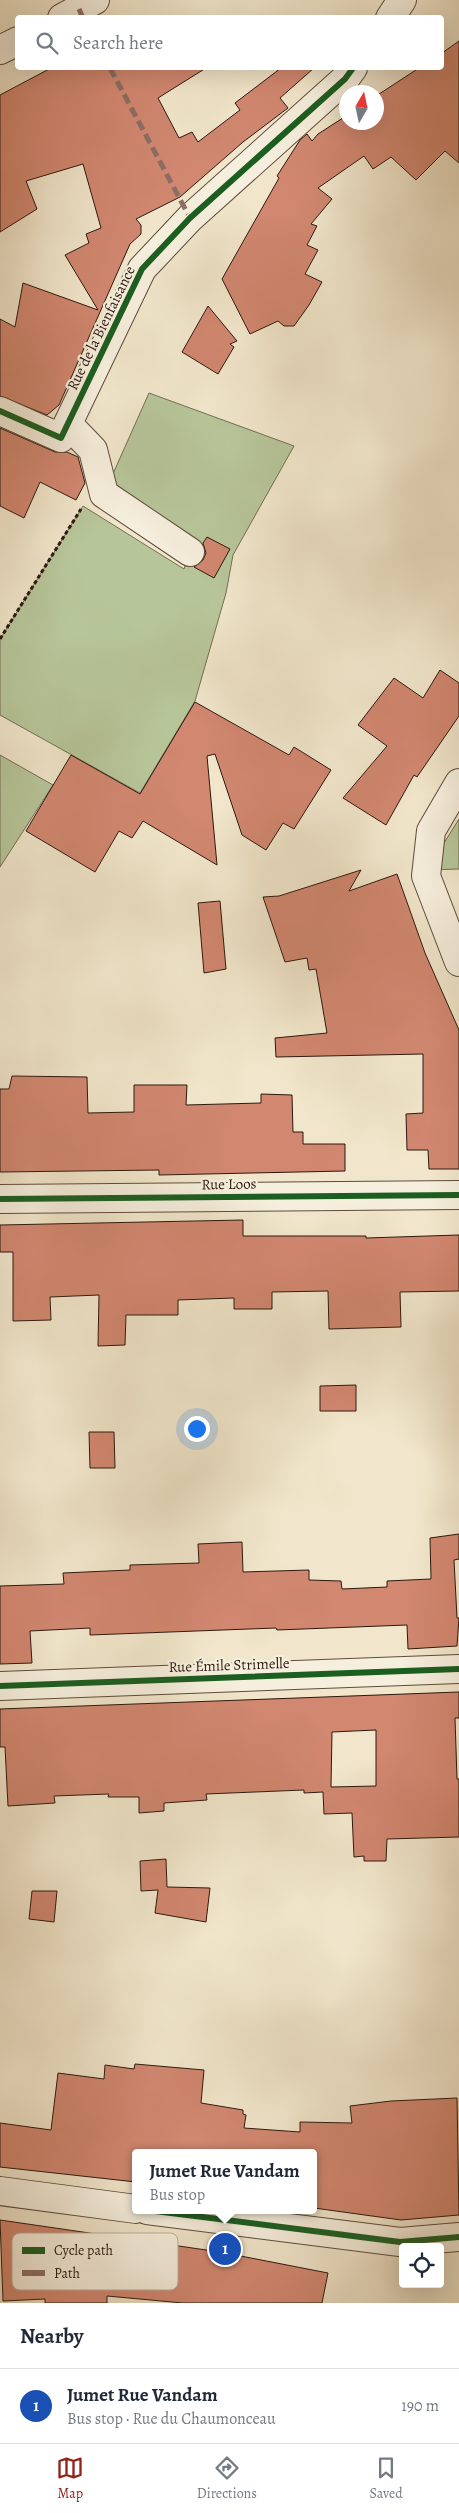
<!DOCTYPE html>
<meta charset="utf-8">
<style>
body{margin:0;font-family:Alegreya,serif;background:#f2f2f3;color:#1f2937}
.controls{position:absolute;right:15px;bottom:15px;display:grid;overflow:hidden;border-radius:5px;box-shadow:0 5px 20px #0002}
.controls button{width:45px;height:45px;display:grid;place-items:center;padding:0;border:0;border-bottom:1px solid #e0e1e3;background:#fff;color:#1f2937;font:25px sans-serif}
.compass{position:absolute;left:339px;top:85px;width:45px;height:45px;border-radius:50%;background:#fff;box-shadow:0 5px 20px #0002;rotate:9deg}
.you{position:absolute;left:196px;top:1428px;width:18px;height:18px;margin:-12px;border:4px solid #fff;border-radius:50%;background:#1a73e8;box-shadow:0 0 0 8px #1a73e833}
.badge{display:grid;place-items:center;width:32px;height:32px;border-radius:50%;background:#8f2418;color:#fff;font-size:16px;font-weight:700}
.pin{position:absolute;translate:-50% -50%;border:2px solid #fff;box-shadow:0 1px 5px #0006}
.popup{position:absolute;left:132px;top:2149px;width:185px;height:65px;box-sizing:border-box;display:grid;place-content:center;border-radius:5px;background:#fff;filter:drop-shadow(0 1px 4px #0005);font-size:16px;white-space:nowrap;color:#747a83}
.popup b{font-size:19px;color:#1f2937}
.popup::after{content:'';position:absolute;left:50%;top:100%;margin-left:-10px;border:10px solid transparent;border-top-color:#fff}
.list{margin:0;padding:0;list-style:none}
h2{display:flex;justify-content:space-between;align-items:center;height:65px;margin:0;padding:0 20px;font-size:21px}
h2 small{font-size:16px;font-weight:400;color:#747a83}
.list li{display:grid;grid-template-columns:32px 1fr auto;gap:15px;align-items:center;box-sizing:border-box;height:75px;padding:0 20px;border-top:1px solid #e0e1e3}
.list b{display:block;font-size:19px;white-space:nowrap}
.list p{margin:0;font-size:16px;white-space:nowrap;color:#747a83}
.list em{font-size:16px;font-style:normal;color:#747a83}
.icon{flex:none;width:28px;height:28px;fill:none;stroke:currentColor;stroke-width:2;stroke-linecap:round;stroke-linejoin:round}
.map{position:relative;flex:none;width:459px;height:2303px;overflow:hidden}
.search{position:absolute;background:#fff;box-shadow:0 5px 20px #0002;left:15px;right:15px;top:15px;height:55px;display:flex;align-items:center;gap:12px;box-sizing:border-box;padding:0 18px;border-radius:5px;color:#747a83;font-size:19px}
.sheet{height:140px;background:#fff}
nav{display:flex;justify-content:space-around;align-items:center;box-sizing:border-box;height:70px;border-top:1px solid #e0e1e3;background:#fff;font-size:14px;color:#747a83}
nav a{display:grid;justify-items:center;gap:2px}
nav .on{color:#8f2418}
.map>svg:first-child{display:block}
.green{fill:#b7c69a;stroke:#726f54}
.building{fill:#d18770;stroke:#2d180e;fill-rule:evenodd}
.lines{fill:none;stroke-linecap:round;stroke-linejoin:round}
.minor-casing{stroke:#5e4c3d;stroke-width:30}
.path{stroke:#2d180e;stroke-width:3;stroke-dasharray:4 2.5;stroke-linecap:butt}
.minor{stroke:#f6efdd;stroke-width:28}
.quiet{stroke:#8d6e63;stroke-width:5;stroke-dasharray:10 5;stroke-linecap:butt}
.cycleway-casing{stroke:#f6efdd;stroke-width:9}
.cycleway{stroke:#1b5e20;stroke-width:6}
.labels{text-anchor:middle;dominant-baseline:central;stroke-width:4.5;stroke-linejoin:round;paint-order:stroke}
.street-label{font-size:15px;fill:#2d180e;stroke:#f6efdd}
.key{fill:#f6efdd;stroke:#baae9f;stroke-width:1}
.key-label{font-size:14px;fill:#2d180e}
</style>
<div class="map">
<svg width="459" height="2303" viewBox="0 0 459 2303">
<rect width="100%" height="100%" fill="#f1e6cb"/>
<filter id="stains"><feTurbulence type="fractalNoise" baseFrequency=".004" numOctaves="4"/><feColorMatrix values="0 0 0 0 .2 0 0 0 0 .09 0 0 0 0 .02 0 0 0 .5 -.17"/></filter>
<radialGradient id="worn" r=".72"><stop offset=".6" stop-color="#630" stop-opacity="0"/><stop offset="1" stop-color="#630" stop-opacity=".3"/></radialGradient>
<path class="green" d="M 149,393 L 294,446 L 233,555 L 226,593 L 195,701 L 140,793 L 0,715 L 0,639 L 83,506 L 184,569 L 193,540 L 104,494 Z
M 0,755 L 53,785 L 0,867 Z
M 459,819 L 459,869 L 427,870 Z"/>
<path class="building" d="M 459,41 L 459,163 L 445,151 L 416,180 L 391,157 L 373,169 L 364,156 L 318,188 L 332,199 L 311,224 L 317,226 L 307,245 L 318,250 L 305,274 L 322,282 L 309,305 L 294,326 L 284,326 L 278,321 L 250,334 L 222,279 L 279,178 L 277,176 L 300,140 L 307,134 L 312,141 L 318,134 L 346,116 L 346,122 L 376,122 L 376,96 L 419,68 L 442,68 L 442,53 Z
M 51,68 L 206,68 L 158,98 L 179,138 L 192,132 L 198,142 L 240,110 L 235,103 L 281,68 L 314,68 L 280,98 L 288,108 L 243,142 L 180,197 L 136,219 L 141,225 L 141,234 L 130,244 L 59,405 L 47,415 L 0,396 L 0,319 L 15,327 L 23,283 L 98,310 L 65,255 L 89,243 L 86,234 L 101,228 L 83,164 L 26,181 L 37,209 L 0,232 L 0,95 Z
M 208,306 L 237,341 L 230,344 L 234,347 L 218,374 L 182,352 Z
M 0,428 L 55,452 L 67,452 L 78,457 L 85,483 L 76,500 L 40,482 L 24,518 L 0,506 Z
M 207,537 L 230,549 L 214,578 L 194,567 L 203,560 L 206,553 L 203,543 Z
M 440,670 L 459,683 L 459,716 L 417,777 L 414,775 L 386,825 L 343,798 L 387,746 L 358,725 L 394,678 L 423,698 Z
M 195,702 L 289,755 L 294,747 L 331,770 L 294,829 L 283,823 L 266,850 L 242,835 L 215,754 L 207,756 L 217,865 L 143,821 L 132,838 L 119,831 L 95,872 L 26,831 L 71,755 L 140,794 Z
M 361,870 L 349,891 L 397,874 L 425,953 L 459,1030 L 459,1169 L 429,1169 L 428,1150 L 407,1150 L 406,1114 L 423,1113 L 423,1054 L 276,1057 L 275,1038 L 327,1033 L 316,969 L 309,970 L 307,958 L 285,962 L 263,897 L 279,896 Z
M 220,901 L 226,969 L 204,973 L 198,903 Z
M 12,1076 L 87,1077 L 88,1113 L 134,1112 L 134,1085 L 187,1085 L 186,1105 L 261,1103 L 261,1094 L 292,1095 L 293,1132 L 303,1132 L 303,1144 L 345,1144 L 345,1171 L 159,1175 L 159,1170 L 0,1172 L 0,1089 L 9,1089 Z
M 243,1220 L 243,1236 L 366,1236 L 366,1238 L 459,1235 L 459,1291 L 400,1292 L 401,1327 L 329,1329 L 328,1291 L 272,1292 L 272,1309 L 234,1309 L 234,1298 L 178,1300 L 178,1315 L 126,1315 L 125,1345 L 98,1346 L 99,1295 L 50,1297 L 51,1320 L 13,1321 L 13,1252 L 0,1252 L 0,1225 Z
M 356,1385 L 356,1411 L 320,1411 L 320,1386 Z
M 89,1432 L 114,1432 L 115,1468 L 90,1468 Z
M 459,1534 L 459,1559 L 454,1560 L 457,1618 L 459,1618 L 457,1646 L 408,1649 L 407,1625 L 277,1630 L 276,1628 L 90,1635 L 90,1628 L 30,1631 L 32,1663 L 0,1664 L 0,1586 L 64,1584 L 63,1573 L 130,1570 L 130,1565 L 199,1563 L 198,1544 L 242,1542 L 243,1572 L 309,1570 L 309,1580 L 341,1581 L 342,1589 L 387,1587 L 387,1581 L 431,1579 L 430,1538 Z
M 459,1692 L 459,1718 L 455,1718 L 457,1779 L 459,1779 L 459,1837 L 387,1839 L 386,1861 L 364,1861 L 364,1856 L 354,1857 L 352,1813 L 324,1814 L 323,1792 L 304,1793 L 304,1790 L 206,1794 L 207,1800 L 164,1803 L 164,1811 L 139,1813 L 139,1797 L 108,1797 L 109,1794 L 54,1796 L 55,1803 L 8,1806 L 5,1747 L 0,1747 L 0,1709 ZM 376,1730 L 376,1786 L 331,1787 L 332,1732 Z
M 166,1859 L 167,1887 L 210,1888 L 206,1922 L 155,1913 L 158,1890 L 141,1891 L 140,1861 Z
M 32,1891 L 57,1891 L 54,1922 L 29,1919 Z
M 135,2064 L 204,2070 L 201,2103 L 243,2110 L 243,2114 L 246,2115 L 244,2128 L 300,2132 L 300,2122 L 352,2123 L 350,2106 L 391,2101 L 457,2098 L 459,2215 L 401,2220 L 314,2208 L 314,2153 L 136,2153 L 136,2182 L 0,2167 L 0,2123 L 51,2130 L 58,2073 L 104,2079 L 105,2065 L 134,2069 Z
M 0,2220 L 220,2252 L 328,2273 L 322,2303 L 183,2303 L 107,2296 L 107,2303 L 45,2303 L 45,2299 L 3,2301 Z"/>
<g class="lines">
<defs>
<path id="minor" d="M 62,18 L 95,0
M 390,18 L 402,0
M 0,50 L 18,41
M 0,411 L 61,438 L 142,269 L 190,218 L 345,79 L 353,68
M 68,424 L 93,450 L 104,494 L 190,552
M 459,783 L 431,831 L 426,876 L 459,962
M 0,1199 L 459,1195
M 0,1686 L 459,1669
M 0,2191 L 136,2209
M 147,2210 L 400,2242 L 459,2237"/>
</defs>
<use href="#minor" class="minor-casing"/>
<path class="path" d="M 0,639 L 81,509"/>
<use href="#minor" class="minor"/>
<path class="quiet" d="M 79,9 L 83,18
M 110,68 L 190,218"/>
<defs>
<path id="cycleway" d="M 0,411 L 61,438 L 142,269 L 190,218 L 345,79 L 353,68
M 0,1199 L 459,1195
M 0,1686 L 459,1669
M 147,2210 L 400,2242 L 459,2237"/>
</defs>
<use href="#cycleway" class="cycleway-casing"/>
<use href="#cycleway" class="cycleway"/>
</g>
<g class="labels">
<g class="street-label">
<text transform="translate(101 328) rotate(-64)">Rue de la Bienfaisance</text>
<text transform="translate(229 1184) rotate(-1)">Rue Loos</text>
<text transform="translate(229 1665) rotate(-2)">Rue Émile Strimelle</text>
</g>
</g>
<rect x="12" y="2233" width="166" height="57" rx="8" class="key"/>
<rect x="22" y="2247" width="23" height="7" fill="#1b5e20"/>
<rect x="22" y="2270" width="23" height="6" fill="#8d6e63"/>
<g class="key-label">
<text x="54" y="2255">Cycle path</text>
<text x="54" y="2278">Path</text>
</g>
<rect width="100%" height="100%" filter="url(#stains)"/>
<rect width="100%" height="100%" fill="url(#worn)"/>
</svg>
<div class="controls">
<button><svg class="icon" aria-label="locate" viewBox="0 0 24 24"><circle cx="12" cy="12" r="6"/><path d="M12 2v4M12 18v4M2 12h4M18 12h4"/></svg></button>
</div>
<svg class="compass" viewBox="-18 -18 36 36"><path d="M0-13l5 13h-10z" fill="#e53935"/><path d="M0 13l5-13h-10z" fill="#747a83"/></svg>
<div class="you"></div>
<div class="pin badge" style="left:225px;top:2249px;background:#1a4fb4">1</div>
<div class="popup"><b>Jumet Rue Vandam</b>Bus stop</div>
<div class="search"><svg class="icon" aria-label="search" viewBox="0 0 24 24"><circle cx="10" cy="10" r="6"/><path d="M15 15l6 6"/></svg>Search here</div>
</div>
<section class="sheet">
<h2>Nearby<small></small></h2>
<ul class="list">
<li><span class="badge" style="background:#1a4fb4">1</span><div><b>Jumet Rue Vandam</b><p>Bus stop · Rue du Chaumonceau</p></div><em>190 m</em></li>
</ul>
</section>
<nav>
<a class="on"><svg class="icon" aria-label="map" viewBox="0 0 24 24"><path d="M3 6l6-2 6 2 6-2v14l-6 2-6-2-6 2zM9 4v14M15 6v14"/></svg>Map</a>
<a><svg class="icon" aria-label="directions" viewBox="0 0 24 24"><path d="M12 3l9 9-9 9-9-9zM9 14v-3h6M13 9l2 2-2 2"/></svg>Directions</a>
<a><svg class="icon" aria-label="saved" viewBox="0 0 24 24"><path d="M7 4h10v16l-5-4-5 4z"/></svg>Saved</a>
</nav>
